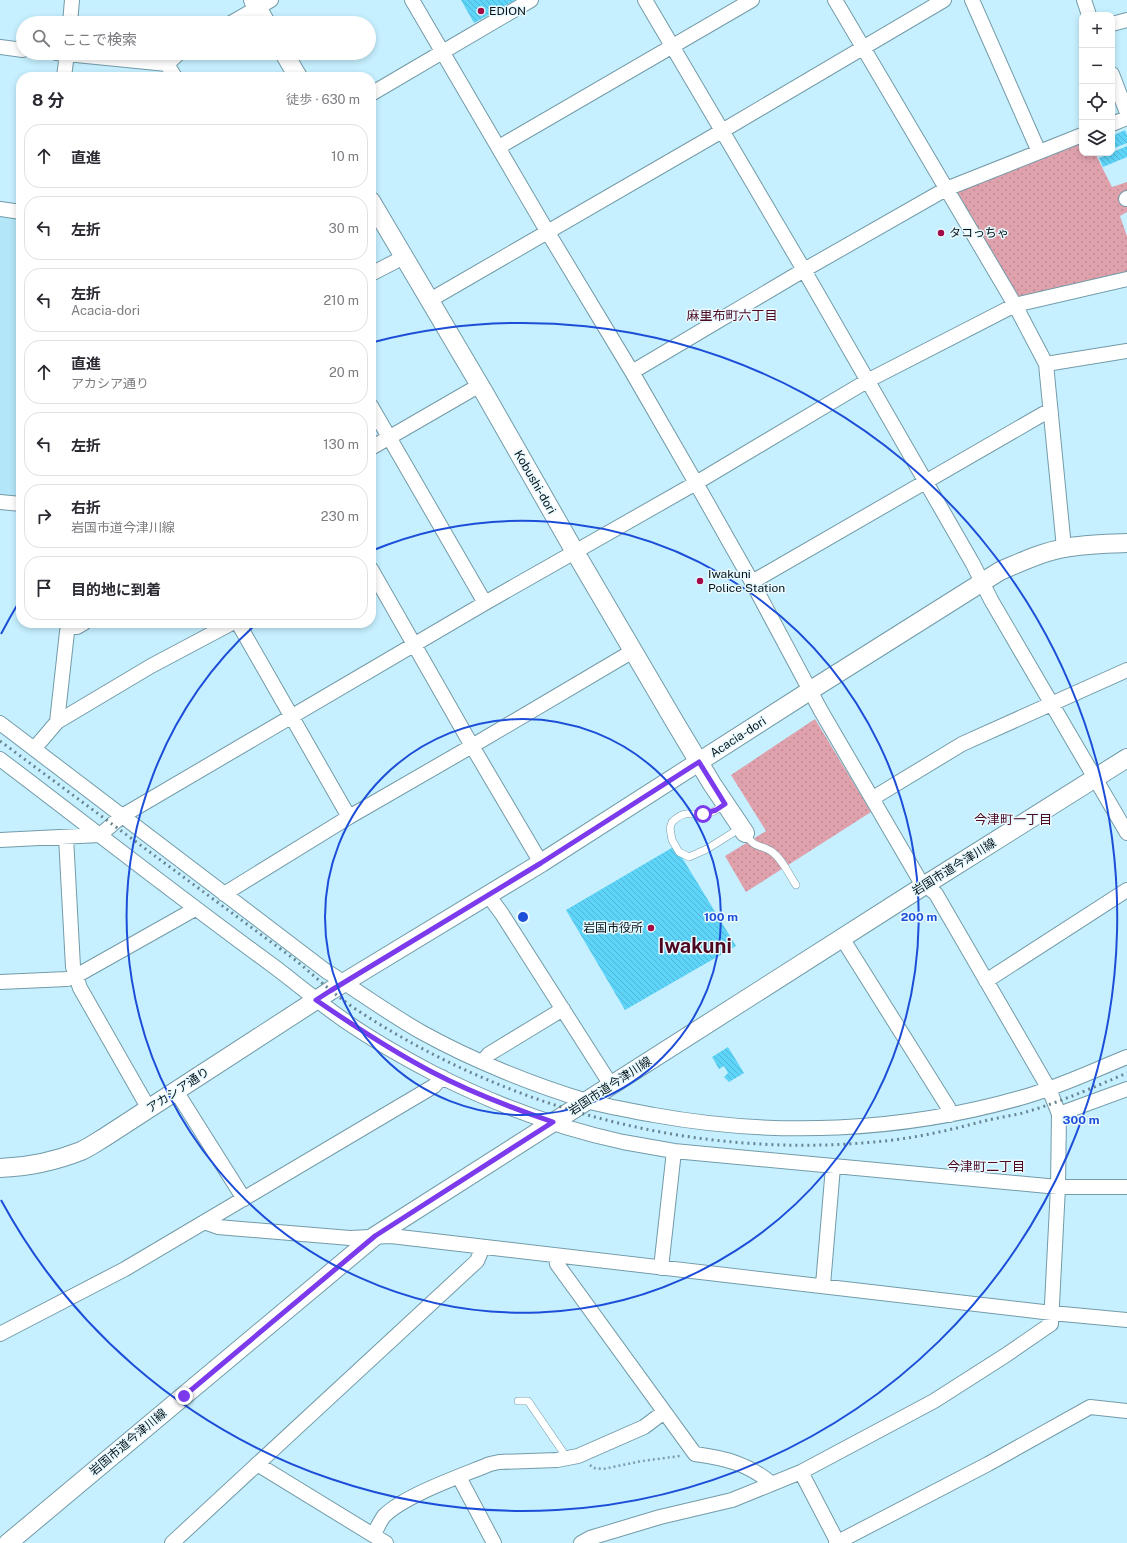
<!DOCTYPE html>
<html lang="ja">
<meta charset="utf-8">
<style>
body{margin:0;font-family:"Public Sans","Noto Sans JP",sans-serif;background:#f7f7f7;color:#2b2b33}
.controls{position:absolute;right:12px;top:12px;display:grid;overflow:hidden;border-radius:8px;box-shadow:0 2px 6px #0003}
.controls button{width:36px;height:36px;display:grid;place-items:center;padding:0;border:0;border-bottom:1px solid #e1e1e2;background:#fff;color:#2b2b33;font:20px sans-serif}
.stop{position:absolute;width:12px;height:12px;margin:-9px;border:3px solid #7c3aed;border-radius:50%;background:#fff}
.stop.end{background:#7c3aed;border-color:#fff;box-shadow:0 1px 4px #0008}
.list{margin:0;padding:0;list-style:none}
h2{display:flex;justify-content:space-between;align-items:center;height:52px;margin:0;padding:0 16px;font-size:17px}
h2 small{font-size:13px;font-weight:400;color:#7c7c81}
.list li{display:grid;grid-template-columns:26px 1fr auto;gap:12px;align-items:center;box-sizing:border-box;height:64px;margin:0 8px 8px;padding:0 8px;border:1px solid #e1e1e2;border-radius:16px}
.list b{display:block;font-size:15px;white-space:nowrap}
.list p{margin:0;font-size:13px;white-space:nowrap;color:#7c7c81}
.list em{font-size:13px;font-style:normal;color:#7c7c81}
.icon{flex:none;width:22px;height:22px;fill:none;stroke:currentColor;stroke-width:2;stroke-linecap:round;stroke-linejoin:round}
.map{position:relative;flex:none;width:1127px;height:1543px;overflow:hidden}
.search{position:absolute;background:#fff;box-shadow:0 2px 6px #0003;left:16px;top:16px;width:360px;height:44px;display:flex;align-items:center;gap:10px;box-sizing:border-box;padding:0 14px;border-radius:22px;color:#7c7c81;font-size:15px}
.panel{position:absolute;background:#fff;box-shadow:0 2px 6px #0003;left:16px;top:72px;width:360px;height:556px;border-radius:16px}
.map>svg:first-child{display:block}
.built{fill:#b3e6f8}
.park{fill:url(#park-dots)}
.building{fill:url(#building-back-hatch)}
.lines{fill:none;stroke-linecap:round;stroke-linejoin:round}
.service-casing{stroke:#739ba8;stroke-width:8}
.minor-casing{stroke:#739ba8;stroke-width:16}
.tertiary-casing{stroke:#739ba8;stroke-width:20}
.path{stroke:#7d9da8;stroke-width:2.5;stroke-dasharray:2 3;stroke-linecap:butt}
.service{stroke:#fff;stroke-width:7}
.minor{stroke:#fff;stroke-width:14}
.tertiary{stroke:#fff;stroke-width:18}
.rail{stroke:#698690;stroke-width:3;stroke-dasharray:2 4;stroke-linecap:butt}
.route{stroke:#7c3aed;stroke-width:5}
.ring{fill:none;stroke:#1d4ed8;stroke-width:2}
.poi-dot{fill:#a20947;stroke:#e8f9ff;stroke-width:1.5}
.labels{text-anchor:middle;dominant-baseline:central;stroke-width:3;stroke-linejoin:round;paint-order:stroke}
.poi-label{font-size:12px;fill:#051419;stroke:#e8f9ff;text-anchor:start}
.street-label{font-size:12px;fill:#051419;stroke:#e8f9ff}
.neighbourhood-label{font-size:13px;fill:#4e0921;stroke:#e8f9ff}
.town-label{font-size:20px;font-weight:bold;fill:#4e0921;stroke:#e8f9ff}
.centre{fill:#1d4ed8;stroke:#e8f9ff;stroke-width:2}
.ring-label{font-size:12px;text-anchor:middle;font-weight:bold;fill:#1d4ed8;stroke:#e8f9ff;stroke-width:3;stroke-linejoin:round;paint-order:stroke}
</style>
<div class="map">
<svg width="1127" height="1543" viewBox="0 0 1127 1543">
<defs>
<pattern id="park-dots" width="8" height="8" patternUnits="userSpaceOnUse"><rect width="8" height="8" fill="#dfa2ad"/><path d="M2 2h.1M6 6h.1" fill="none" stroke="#be8b94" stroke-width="1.8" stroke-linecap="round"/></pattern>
<pattern id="building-back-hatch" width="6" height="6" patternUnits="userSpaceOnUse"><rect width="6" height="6" fill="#5ed4f8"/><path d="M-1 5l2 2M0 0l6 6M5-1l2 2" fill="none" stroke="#50b5d4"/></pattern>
</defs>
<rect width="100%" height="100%" fill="#c6f0ff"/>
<path class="built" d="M 0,214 L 21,216 L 21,498 L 0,495 Z"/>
<path class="park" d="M 1082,141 L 1082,153 L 1095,153 L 1112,187 L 1127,182 L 1127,212 L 1120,216 L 1127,236 L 1127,273 L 1018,298 L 955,192 Z
M 815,719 L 871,812 L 746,892 L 725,856 L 766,831 L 731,775 Z"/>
<path class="building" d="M 461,0 L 515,0 L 474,23 Z
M 1125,130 L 1127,135 L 1127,143 L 1112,149 L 1112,136 Z
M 1127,146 L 1127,157 L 1103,167 L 1099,158 Z
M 675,846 L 736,946 L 625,1010 L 566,910 Z
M 728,1047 L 744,1073 L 729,1082 L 724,1077 L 728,1073 L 724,1066 L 719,1069 L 712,1057 Z"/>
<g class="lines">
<defs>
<path id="service" d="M 725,804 C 718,810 710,814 701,814 C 687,815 685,810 672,822 L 670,828 L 672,840 L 679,852 L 689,857 L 707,849 L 742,827
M 745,833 C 756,850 757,843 771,851 C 782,858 789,875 796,885
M 518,1401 L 528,1401 L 563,1452 L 565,1458"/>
<path id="minor" d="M 412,0 L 547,231 L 632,372 L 696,483 L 752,582 L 821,711 L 919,879 L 936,894 L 1049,1089 L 1059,1114 L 1058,1187 L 1051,1324 L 1006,1355 L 934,1401 L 801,1472 L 732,1500 L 660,1517 L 590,1538 L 581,1543
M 645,0 L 804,270 L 973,564 L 991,600 L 1127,833
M 835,0 L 1015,305 L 1046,364 L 1064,548
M 972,0 L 1039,152
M 1084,0 L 1089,15
M 70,23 L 72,0
M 231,23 L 271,0
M 1112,24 L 1127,20
M 0,47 L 23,50
M 56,53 L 167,64 L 179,53
M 167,64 L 175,77
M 1112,74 L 1127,113
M 64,77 L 67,53
M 371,94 L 531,0
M 1112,124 L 1127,118
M 499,147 L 752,0
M 1126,199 L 1127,198
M 0,209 L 21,212
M 371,274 L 404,257
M 430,300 L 722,131 L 944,0
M 1046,364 L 1127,351
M 632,372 L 804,270 L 946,189 L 1082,135
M 371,406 L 485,603
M 371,448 L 480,385
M 0,502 L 21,504
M 371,569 L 472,746 L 541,863
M 752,582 L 1043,414 L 1051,413
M 238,623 L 349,817
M 67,626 L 77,627 L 84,623
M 57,722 L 68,623
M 0,723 L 326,971 C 358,991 389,1014 423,1033 C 472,1060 533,1085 587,1101 C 609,1107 632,1111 654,1115 C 775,1137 901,1132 1020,1098 C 1057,1088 1092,1071 1127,1057
M 34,749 L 57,722 L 151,666 L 232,623
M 0,759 C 91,828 180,898 272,965 C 287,976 301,988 316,999 C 351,1028 393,1052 433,1073 C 492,1103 558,1128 623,1142 C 640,1145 657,1148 674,1151 L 1058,1187 L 1127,1187
M 873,798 L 962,744 L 1127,670
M 66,837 L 73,967 L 80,988 L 149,1109
M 0,840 L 100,835 L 122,816 L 485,603 L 696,483 L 867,381 L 1015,305 L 1127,279
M 224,894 L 349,817 L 472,746 L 633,651
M 488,895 L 502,914 L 611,1085
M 842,938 L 948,1107 L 950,1115
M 986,981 L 1127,890
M 0,982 L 67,979 L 76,976 L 195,909
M 483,1061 L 489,1054 L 563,1009
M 176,1091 L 244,1199
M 1059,1114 L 1127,1089
M 204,1222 L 218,1227 L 350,1238 L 391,1236 L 1052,1313 L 1127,1320
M 556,1256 L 557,1264 L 695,1454 C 725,1458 749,1464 772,1484
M 661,1268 L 674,1151
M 823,1285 L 833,1167
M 0,1334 L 125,1269 L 434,1086 L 442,1077
M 257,1464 L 386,1543
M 801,1472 L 838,1543
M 459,1477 L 494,1543
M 373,1535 C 377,1529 380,1521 384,1516 C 405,1495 461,1476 490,1464 L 499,1462 L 557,1460 L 578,1456 L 644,1427 L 664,1412
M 172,1543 L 477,1261 L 483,1247
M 836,1543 L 988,1464 L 1090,1407 L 1127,1411"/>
<path id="tertiary" d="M 253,0 L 266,23
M 284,53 L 298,77
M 371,201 L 485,394 L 575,552 L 676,724 L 712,784 L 745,833
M 0,1168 C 27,1167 56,1161 81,1151 C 90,1147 98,1141 105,1137 L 330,991 L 541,863 L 811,690 L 1000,571 C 1021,562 1042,552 1065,548 C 1085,544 1106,544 1127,543
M 8,1543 L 375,1236 L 925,885 L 1127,758"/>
</defs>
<use href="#service" class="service-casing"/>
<use href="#minor" class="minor-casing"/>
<use href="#tertiary" class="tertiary-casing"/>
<path class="path" d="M 590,1465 L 593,1468 L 603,1469 L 642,1461 L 680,1456"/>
<use href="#service" class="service"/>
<use href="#minor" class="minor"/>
<use href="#tertiary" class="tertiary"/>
<path class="rail" d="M 0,741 L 294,959 C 315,976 334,995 357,1010 C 508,1109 693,1159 874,1142 C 912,1139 951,1130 988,1120 C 998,1118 1008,1116 1019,1114 C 1056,1104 1092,1088 1127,1073"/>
</g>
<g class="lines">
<path class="route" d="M 184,1396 L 375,1236 L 553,1122 C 512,1108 470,1092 432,1072 C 392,1051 354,1026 316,1000 L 330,991 L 541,863 L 699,762 L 725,804 L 716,810 L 703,814"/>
</g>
<g class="ring">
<circle cx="523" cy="917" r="198"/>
<path d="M371 551A396 396 0 1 1 255 625"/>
<path d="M1 634A594 594 0 0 1 19 602M374 342A594 594 0 1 1 1 1200"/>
</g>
<g class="poi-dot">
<circle cx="481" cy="11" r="4"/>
<circle cx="941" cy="233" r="4"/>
<circle cx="700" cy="581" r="4"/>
<circle cx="651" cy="928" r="4"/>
</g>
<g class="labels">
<g class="poi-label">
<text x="489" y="11">EDION</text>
<text x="949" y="233">タコっちゃ</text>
<text x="708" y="574">Iwakuni<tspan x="708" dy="14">Police Station</tspan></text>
<text x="643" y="928" text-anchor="end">岩国市役所</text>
</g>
<g class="street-label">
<text transform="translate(535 482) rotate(60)">Kobushi-dori</text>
<text transform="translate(738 737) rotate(-33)">Acacia-dori</text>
<text transform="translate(954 867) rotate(-32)">岩国市道今津川線</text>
<text transform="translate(610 1086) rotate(-33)">岩国市道今津川線</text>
<text transform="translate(178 1090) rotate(-33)">アカシア通り</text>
<text transform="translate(128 1442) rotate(-40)">岩国市道今津川線</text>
</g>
<g class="neighbourhood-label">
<text x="732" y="315">麻里布町六丁目</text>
<text x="1013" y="819">今津町一丁目</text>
<text x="986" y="1166">今津町二丁目</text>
</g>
<g class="town-label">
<text x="695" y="946">Iwakuni</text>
</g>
</g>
<circle cx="523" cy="917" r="6" class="centre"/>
<g class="ring-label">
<text x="721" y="921">100 m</text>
<text x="919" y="921">200 m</text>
<text x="1081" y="1124">300 m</text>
</g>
</svg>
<div class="controls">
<button>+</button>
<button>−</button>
<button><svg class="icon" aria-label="locate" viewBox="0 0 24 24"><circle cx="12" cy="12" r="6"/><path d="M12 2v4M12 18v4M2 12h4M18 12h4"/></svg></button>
<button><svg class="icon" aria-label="layers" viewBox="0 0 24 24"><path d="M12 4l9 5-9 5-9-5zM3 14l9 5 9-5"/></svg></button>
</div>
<div class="stop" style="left:703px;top:814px"></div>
<div class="stop end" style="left:184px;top:1396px"></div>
<div class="search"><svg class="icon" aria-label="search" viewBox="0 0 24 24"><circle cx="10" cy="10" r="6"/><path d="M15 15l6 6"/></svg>ここで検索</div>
<section class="panel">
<h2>8 分<small>徒歩 · 630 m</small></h2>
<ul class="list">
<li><svg class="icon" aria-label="ahead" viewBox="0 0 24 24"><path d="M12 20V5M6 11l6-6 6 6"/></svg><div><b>直進</b></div><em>10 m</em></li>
<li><svg class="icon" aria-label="left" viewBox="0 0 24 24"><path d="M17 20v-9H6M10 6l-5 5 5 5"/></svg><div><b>左折</b></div><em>30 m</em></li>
<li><svg class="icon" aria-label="left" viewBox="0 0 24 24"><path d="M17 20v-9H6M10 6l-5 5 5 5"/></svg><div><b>左折</b><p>Acacia-dori</p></div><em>210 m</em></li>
<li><svg class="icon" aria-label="ahead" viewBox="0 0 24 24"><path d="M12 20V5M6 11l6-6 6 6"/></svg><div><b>直進</b><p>アカシア通り</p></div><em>20 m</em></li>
<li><svg class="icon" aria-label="left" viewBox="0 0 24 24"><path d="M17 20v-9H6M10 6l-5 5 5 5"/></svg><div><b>左折</b></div><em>130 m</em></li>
<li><svg class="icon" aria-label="right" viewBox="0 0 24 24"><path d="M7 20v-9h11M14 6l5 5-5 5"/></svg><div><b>右折</b><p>岩国市道今津川線</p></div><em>230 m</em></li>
<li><svg class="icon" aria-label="arrive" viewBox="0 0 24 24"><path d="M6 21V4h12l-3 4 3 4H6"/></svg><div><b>目的地に到着</b></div></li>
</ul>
</section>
</div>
